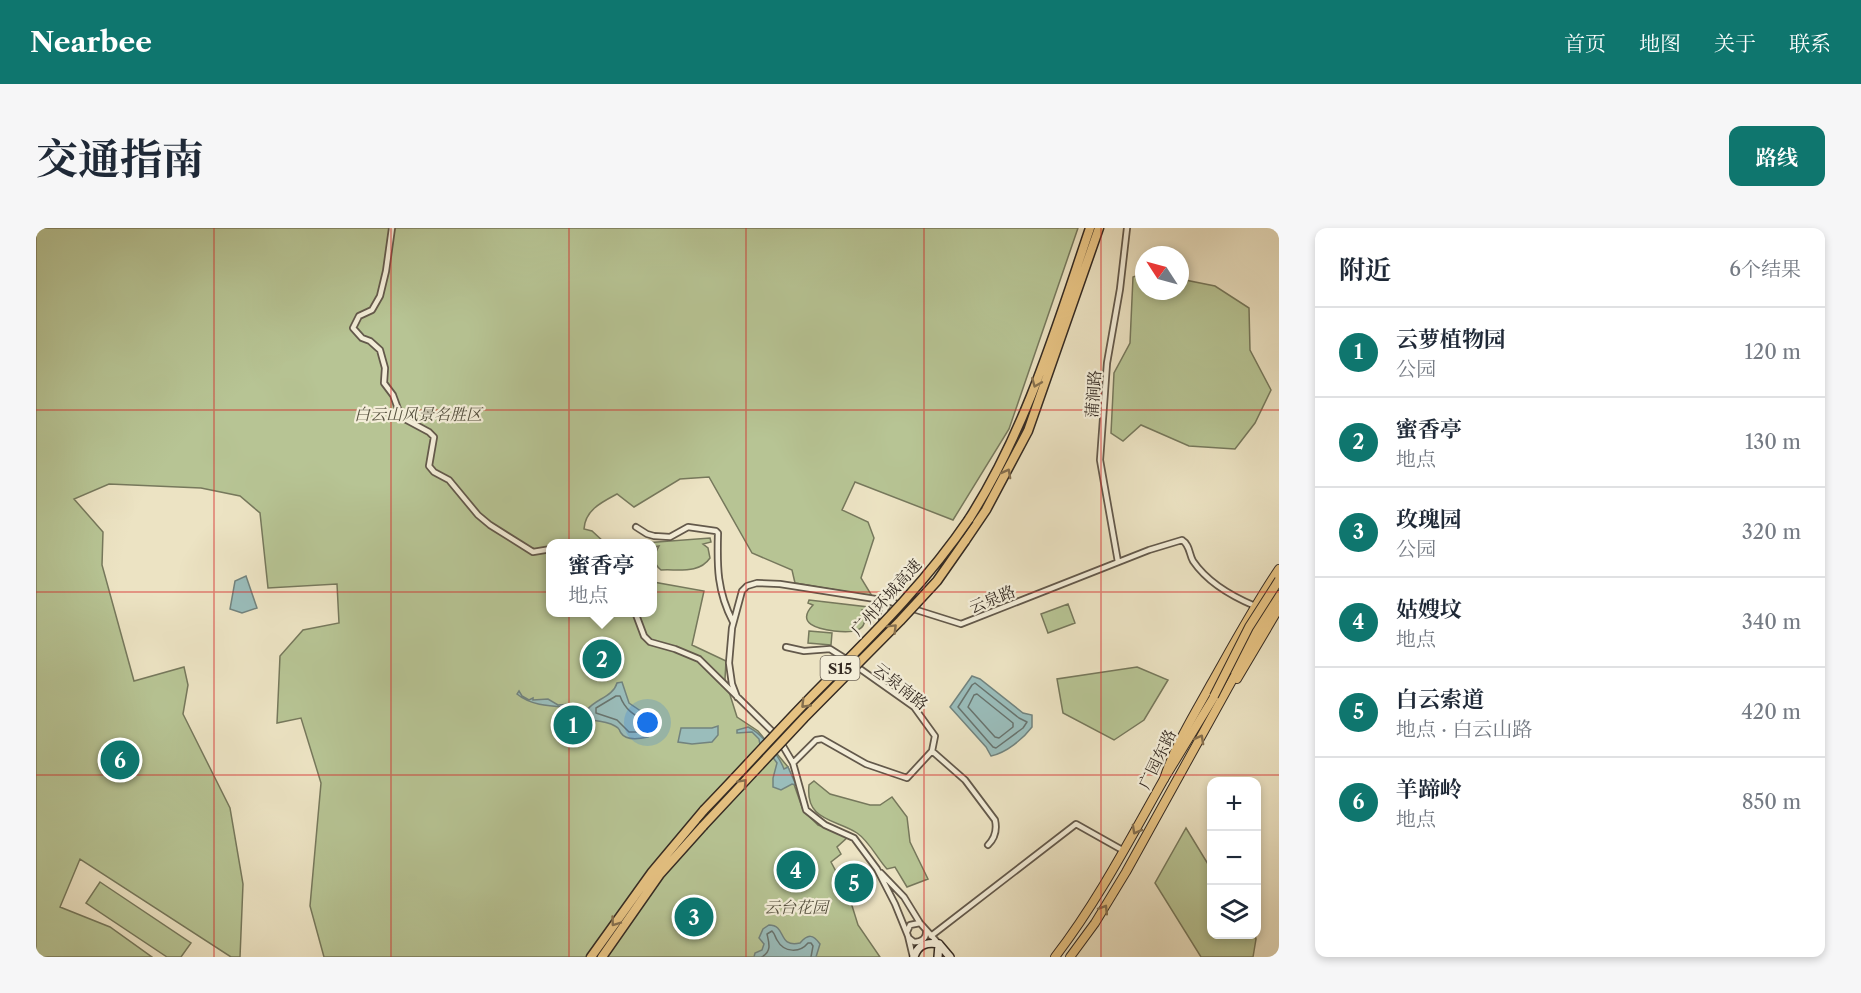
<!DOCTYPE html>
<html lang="zh">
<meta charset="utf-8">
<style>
body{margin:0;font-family:"Libre Caslon Text","Noto Serif SC",serif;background:#f6f6f7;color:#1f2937}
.controls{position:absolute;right:18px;bottom:18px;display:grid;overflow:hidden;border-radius:12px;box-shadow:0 3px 9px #0003}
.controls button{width:54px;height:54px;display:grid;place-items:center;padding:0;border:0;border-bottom:2px solid #e0e1e3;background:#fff;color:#1f2937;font:30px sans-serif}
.compass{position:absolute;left:1099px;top:18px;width:54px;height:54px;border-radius:50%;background:#fff;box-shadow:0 3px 9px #0003;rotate:306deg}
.you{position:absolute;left:612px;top:495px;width:21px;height:21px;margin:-15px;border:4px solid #fff;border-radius:50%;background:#1a73e8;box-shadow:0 0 0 9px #1a73e833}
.badge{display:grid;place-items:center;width:39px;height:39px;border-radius:50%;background:#0f766e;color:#fff;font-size:20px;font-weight:700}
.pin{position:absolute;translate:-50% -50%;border:3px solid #fff;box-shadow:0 2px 6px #0006}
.popup{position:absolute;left:510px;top:311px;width:111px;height:78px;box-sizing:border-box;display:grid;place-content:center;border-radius:12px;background:#fff;filter:drop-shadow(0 2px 4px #0005);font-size:20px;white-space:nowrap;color:#747a83}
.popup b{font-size:22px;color:#1f2937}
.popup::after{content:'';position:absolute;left:50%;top:100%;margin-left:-12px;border:12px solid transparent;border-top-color:#fff}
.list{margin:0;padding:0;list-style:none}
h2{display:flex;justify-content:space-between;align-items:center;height:78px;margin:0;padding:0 24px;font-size:26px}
h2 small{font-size:20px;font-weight:400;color:#747a83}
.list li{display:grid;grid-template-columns:39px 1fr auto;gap:18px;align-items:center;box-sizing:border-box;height:90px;padding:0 24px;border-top:2px solid #e0e1e3}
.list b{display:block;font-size:22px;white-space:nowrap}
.list p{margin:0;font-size:20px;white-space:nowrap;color:#747a83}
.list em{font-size:20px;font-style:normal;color:#747a83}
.icon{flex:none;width:33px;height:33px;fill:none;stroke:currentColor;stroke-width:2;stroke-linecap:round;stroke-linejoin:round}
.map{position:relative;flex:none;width:1243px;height:729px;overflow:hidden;border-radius:12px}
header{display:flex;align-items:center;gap:36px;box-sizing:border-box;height:84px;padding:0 30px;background:#0f766e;color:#fff}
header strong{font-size:28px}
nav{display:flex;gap:33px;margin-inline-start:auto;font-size:21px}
.intro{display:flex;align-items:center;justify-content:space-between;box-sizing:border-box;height:144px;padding:0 36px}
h1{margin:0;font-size:42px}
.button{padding:15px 27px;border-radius:12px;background:#0f766e;color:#fff;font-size:21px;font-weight:700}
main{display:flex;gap:36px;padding:0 36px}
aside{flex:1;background:#fff;border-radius:12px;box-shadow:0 3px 9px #0003}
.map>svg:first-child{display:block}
.green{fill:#b7c494;stroke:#76785c;stroke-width:1.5}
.water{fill:#9abdbb;stroke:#72837e;stroke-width:1.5}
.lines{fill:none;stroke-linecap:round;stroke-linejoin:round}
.shore{stroke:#68746f;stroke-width:1.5}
.minor-casing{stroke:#63594b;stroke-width:8}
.secondary-casing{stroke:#352b23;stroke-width:10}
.primary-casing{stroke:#352b23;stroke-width:10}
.trunk-casing{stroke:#352b23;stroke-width:10}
.motorway-casing{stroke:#352b23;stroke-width:11}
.minor{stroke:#f3edd8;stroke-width:4.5}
.secondary{stroke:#f3edd8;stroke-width:7}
.primary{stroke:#e6c282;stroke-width:8}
.trunk{stroke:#e6c282;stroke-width:8}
.motorway{stroke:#e6c282;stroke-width:8}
.trunk-bridge-casing{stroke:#352b23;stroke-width:10;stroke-linecap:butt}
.motorway-bridge-casing{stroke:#352b23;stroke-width:11;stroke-linecap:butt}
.trunk-bridge{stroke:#e6c282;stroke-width:8}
.motorway-bridge{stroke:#e6c282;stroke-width:8}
.oneway{stroke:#856f4e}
.grid{fill:none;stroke:#d62828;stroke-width:1.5;stroke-opacity:0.55}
.labels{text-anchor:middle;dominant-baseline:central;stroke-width:4.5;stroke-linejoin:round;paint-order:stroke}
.shield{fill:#f3edd8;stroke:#6e6559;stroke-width:1.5}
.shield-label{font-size:15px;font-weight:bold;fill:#352b23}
.street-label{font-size:16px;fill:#352b23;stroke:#f3edd8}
.park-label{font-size:16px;font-style:italic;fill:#56513f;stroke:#f3edd8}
</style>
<header>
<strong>Nearbee</strong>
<nav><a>首页</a><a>地图</a><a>关于</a><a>联系</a></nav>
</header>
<div class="intro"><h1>交通指南</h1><a class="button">路线</a></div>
<main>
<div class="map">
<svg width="1243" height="729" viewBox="0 0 1243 729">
<rect width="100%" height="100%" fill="#ece3c3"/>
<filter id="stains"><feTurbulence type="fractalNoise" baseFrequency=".00333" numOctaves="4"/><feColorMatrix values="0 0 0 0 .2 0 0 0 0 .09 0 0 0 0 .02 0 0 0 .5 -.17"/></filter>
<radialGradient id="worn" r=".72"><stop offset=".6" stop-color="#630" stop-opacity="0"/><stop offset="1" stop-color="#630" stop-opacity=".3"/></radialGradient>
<path class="green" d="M 0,0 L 1042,0 L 973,201 L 917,292 L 819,254 L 806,282 L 832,294 L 838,310 L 825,350 L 836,368 L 759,355 L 756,342 L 716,325 L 673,249 L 644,251 L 598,279 L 581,266 C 566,274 549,282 548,301 L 556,303 L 569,315 L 515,316 L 515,384 L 617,384 L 617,354 L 668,363 L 656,417 L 690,433 L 689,451 L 701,489 L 722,503 L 752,539 L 767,582 L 782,597 L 813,608 L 801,619 L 805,626 L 795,634 L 813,668 L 822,697 L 844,729 L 288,729 L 274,678 L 285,555 L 265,490 L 241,495 L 244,428 L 267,402 L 303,395 L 301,356 L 232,360 L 224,285 L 204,268 L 165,260 L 73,256 L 38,271 L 67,304 L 66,337 L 98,453 L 148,439 L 152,457 L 147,486 L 194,580 L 207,656 L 204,729 L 195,729 L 44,631 L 24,679 L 74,699 L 116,729 L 0,729 Z
M 1108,45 L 1108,63 L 1144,63 L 1144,51 L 1179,58 L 1213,80 L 1214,122 L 1235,162 L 1219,195 L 1199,221 L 1153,218 L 1105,197 L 1087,213 L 1075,205 L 1078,145 L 1094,115 L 1097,49 Z
M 674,310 L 675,314 L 667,316 L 672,320 L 674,330 C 663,346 643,341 625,342 C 616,335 618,327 623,318 L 617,319 L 617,316 L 608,315 Z
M 773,372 L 841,380 L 841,383 L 826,382 C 836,405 814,405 798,403 C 783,401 759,396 777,377 L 772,375 Z
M 1032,376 L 1039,395 L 1012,405 L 1005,386 Z
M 773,403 L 796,405 L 795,417 L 772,415 Z
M 1101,439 L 1132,452 L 1108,492 L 1078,512 L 1027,485 L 1021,451 Z
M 778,553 L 794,566 L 834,577 L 844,577 L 856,569 L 871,589 L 874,614 L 892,651 L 871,659 L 859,639 L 851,641 C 841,630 833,613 821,605 C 799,591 769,593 773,557 Z
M 1150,600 L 1175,641 L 1176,706 L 1219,707 L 1220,711 L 1217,729 L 1165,729 L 1119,655 Z
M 64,654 L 155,715 L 145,729 L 131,729 L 50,675 Z"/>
<path class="water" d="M 210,348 L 221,380 L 206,385 L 194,381 L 199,353 Z
M 936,448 L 944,451 L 987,485 L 996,487 L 996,499 C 987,511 970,525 955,528 L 950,519 L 914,479 Z
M 586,454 L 593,475 L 618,492 L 616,503 L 612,509 C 603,511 590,513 585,505 C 582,501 585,501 579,498 C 569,492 558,493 547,491 L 542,487 L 531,491 L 532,486 L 529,479 C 512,478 494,477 481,466 L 483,463 L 486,468 L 493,472 L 497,470 L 497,472 L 512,471 L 522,477 L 537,476 L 543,482 L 551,482 C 559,471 577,469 581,455 Z
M 682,498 L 682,507 L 676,514 L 656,516 L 642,514 L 645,500 L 676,500 Z
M 712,499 C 727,506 743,528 748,541 L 752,539 L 760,557 L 756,556 L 745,562 L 737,559 L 737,550 L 741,535 L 733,524 L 724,517 L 723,511 L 716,504 L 701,505 L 701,502 Z
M 733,697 C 751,697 741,720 764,715 C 772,706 777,706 784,716 L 780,729 L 718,729 L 719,725 L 726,722 L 728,716 L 723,710 L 727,701 Z"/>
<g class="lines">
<path class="shore" d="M 939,455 L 983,490 L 991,494 L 987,500 L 960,520 L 957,519 L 922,479 L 936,457 Z
M 941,466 L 977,495 L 977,499 L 963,510 L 959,509 L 932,479 L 938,467 Z
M 580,468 L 584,468 C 589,482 598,487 611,494 L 608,504 L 593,504 L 581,492 L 560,485 L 560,480 Z
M 726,729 C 736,723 733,715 731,706 L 736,703 C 739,706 739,709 741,712 C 748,725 764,725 772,715 L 775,715 L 777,718 L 775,729"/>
<defs>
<path id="minor" d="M 356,0 L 350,43 L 344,68 L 336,82 L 323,88 L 317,100 L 326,110 L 334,113 L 344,122 L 349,140 L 348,155 L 357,167 L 365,189 L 393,204 L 398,209 L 393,238 L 398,244 L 413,252 L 442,287 L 454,297 L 497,324 L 515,321
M 600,299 L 611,306 L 618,308 L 634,309 L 652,299 L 680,303 L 682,305 C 681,339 681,363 697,394
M 1082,334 L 1064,232 L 1071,135 L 1084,61 L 1091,0
M 599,384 L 608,408 L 614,414 L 639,421 L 663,431 L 741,508 L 757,535 L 770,582 L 789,597 L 818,610 L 841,641 L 859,676 L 872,708 L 877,729
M 846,392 L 852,373
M 750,419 L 768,423 L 794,421 L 813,433
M 820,438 L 878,479 L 899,508 L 896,523 L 929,552 L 959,592 C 961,601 959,610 952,617
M 701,469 L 696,456 L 693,435 L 696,400 L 706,363 L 711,358 L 721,355 L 744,356 L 852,373 L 925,396 L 1113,322 L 1146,312 C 1154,317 1153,326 1157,333 C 1172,355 1195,368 1219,378
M 757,535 L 780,512 L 786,511 L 830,536 L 871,550 L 896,523
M 845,645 L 868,669 L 884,695 L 902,715
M 871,704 L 874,697 L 884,695
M 895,708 L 1040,596 L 1088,623
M 873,710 L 878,714 C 886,714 891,710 890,702"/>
<path id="secondary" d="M 903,716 L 914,729
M 878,729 C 882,716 891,714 903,716
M 902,729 L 903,716"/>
<path id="primary" d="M 1201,451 L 1243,380
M 1019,729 C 1062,673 1094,611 1128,551 C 1139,517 1158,487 1175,456 C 1197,417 1218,378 1243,341
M 1034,729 L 1059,695 L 1090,644 L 1239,375"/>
<path id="trunk" d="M 1195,441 L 1229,383 L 1243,367
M 1128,551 L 1181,464"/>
<path id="motorway" d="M 933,291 C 990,202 1020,100 1054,0
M 929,313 L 950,282 L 992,203 L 1063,0
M 555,729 L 616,644 L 668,582
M 566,729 L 624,646 L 667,598"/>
</defs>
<use href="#minor" class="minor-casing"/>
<use href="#secondary" class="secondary-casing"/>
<use href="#primary" class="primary-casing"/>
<use href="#trunk" class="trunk-casing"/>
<use href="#motorway" class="motorway-casing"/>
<use href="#minor" class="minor"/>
<use href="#secondary" class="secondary"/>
<use href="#primary" class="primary"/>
<use href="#trunk" class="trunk"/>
<use href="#motorway" class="motorway"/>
<defs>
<path id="trunk-bridge" d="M 1178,468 L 1213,399 L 1243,352"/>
<path id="motorway-bridge" d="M 668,582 C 703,546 737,508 772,472 C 829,414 887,359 933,291
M 667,598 L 768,490 L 864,393 L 901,353 L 929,313"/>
</defs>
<use href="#trunk-bridge" class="trunk-bridge-casing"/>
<use href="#motorway-bridge" class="motorway-bridge-casing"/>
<use href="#trunk-bridge" class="trunk-bridge"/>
<use href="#motorway-bridge" class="motorway-bridge"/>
</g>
<defs><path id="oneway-chevron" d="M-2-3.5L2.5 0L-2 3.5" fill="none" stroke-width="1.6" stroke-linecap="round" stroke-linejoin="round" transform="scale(1.5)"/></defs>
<g class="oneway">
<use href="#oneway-chevron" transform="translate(1000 155) rotate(112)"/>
<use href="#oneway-chevron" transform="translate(971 245) rotate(-61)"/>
<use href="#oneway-chevron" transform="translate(857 400) rotate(-45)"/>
<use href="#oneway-chevron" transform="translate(769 476) rotate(134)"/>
<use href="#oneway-chevron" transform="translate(1164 511) rotate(-61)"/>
<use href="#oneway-chevron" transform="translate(707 555) rotate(-47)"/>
<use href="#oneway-chevron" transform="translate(1100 602) rotate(119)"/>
<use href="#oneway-chevron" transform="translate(1068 681) rotate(-58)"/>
<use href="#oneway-chevron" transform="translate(579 694) rotate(126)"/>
</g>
<path class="grid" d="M 178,0 L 178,729M 355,0 L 355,729M 533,0 L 533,729M 710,0 L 710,729M 888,0 L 888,729M 1065,0 L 1065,729M 0,182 L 1243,182M 0,364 L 1243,364M 0,547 L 1243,547"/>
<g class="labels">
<rect class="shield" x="784.5" y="428" width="39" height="24" rx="4.5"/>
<g class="shield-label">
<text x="804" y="440">S15</text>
</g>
<g class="street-label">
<text transform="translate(1057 166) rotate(-86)">蒲涧路</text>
<text transform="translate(850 369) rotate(-48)">广州环城高速</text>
<text transform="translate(956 371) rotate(-22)">云泉路</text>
<text transform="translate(865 458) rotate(39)">云泉南路</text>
<text transform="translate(1121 531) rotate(-64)">广园东路</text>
</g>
<g class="park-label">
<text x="382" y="186">白云山风景名胜区</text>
<text x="760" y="679">云台花园</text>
</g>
</g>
<rect width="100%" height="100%" filter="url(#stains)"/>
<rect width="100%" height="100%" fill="url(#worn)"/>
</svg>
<div class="controls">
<button>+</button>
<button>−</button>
<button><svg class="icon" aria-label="layers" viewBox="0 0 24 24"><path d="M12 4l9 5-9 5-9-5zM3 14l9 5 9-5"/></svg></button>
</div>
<svg class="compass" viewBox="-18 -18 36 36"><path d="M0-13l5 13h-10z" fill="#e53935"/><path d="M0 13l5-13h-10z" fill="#747a83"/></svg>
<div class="you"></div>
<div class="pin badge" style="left:537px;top:497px">1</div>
<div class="pin badge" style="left:566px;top:431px">2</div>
<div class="popup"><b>蜜香亭</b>地点</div>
<div class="pin badge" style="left:658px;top:689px">3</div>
<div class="pin badge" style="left:760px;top:642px">4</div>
<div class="pin badge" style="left:818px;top:655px">5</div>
<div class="pin badge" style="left:84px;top:532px">6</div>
</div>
<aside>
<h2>附近<small>6个结果</small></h2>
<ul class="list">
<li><span class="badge">1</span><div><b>云萝植物园</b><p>公园</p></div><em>120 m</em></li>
<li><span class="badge">2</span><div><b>蜜香亭</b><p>地点</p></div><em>130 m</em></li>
<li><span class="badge">3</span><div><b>玫瑰园</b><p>公园</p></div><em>320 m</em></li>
<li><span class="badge">4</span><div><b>姑嫂坟</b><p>地点</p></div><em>340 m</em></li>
<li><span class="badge">5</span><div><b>白云索道</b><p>地点 · 白云山路</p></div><em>420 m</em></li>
<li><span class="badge">6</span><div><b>羊蹄岭</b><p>地点</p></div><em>850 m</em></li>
</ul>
</aside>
</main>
